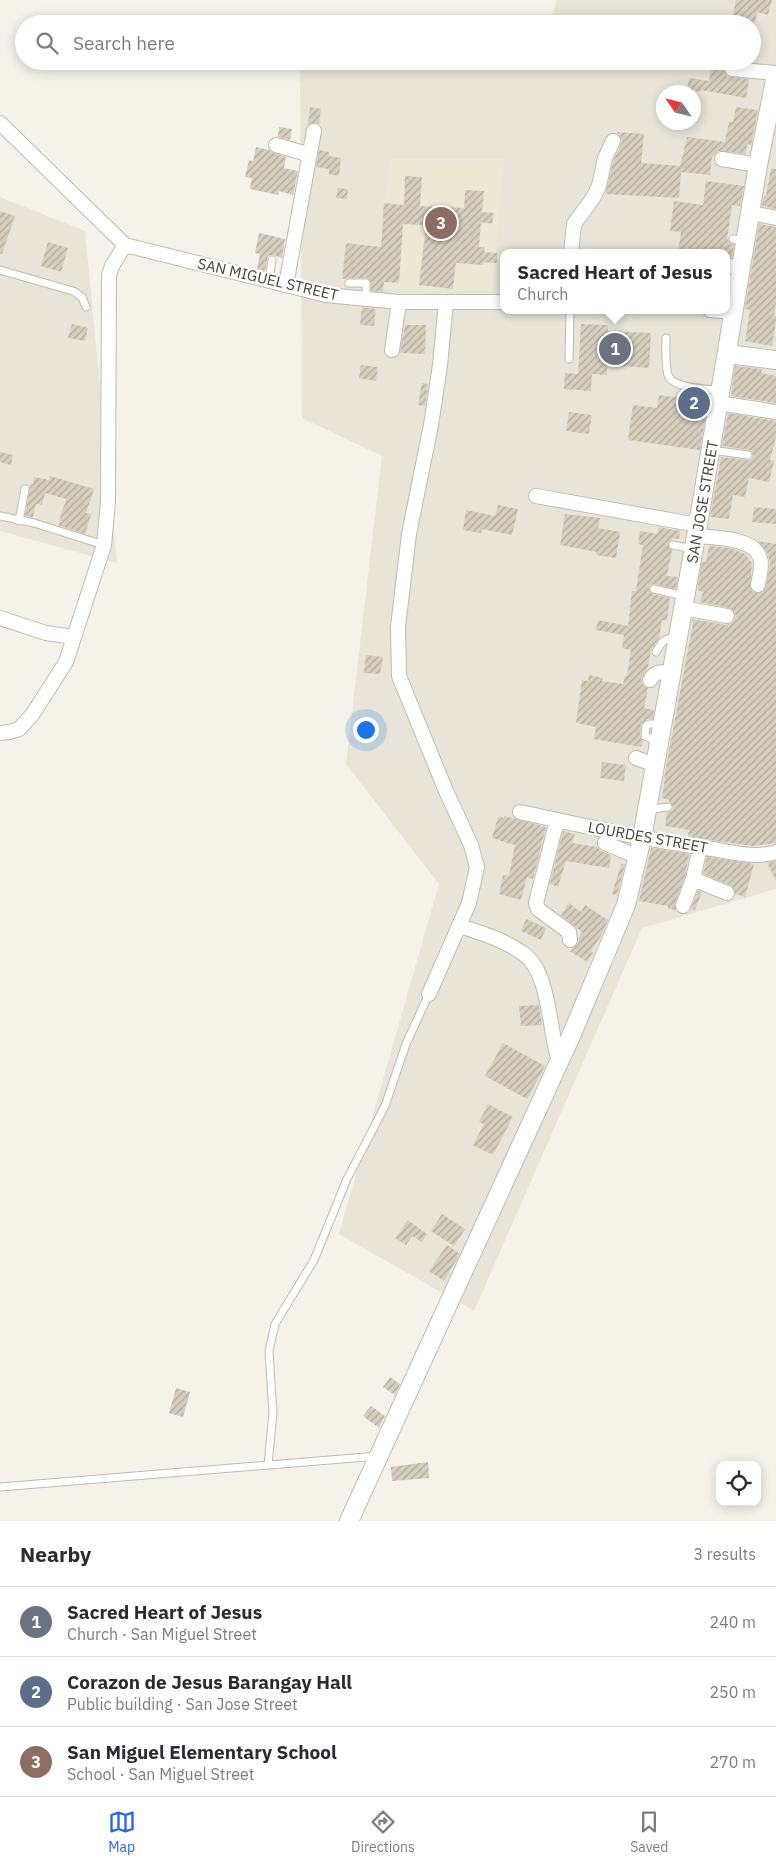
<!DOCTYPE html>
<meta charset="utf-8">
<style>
body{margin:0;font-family:"IBM Plex Sans",sans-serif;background:#f2f2f3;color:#2b2b33}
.controls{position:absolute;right:15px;bottom:15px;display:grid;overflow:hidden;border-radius:10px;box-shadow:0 2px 12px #0003}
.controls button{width:45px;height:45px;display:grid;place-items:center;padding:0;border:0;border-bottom:1px solid #e1e1e2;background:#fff;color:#2b2b33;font:25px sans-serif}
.compass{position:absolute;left:656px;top:85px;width:45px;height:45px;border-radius:50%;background:#fff;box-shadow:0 2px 12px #0003;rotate:305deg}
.you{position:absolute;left:365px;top:729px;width:18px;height:18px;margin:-12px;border:4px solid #fff;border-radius:50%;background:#1a73e8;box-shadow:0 0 0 8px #1a73e833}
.badge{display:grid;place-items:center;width:32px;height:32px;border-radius:50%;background:#2563eb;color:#fff;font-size:16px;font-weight:700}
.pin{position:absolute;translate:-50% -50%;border:2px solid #fff;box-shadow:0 1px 5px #0006}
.popup{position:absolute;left:500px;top:249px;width:230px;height:65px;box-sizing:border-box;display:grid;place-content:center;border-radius:10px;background:#fff;filter:drop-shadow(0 1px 4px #0005);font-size:16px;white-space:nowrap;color:#7c7c81}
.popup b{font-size:19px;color:#2b2b33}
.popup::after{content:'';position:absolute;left:50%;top:100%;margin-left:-10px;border:10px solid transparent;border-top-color:#fff}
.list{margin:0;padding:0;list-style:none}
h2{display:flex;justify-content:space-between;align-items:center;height:65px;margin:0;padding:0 20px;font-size:21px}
h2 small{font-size:16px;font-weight:400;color:#7c7c81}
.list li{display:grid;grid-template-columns:32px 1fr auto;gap:15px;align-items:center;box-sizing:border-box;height:70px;padding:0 20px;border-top:1px solid #e1e1e2}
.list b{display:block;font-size:19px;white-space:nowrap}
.list p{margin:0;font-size:16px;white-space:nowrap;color:#7c7c81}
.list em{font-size:16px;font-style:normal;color:#7c7c81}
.icon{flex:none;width:28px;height:28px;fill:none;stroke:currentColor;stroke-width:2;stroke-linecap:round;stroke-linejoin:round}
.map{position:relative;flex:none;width:776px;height:1521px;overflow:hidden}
.search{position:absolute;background:#fff;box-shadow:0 2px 12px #0003;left:15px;right:15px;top:15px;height:55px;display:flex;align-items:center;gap:12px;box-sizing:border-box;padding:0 18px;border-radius:28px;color:#7c7c81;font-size:19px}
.sheet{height:275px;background:#fff}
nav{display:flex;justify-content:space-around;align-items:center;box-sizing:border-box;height:70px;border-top:1px solid #e1e1e2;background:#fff;font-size:14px;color:#7c7c81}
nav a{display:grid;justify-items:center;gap:2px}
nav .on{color:#2563eb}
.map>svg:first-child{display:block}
.residential{fill:#e8e4d7;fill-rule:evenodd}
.education{fill:#ede8d3}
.building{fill:url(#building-hatch)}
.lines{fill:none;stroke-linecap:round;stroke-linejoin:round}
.service-casing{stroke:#c0bbac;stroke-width:9}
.minor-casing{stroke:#c0bbac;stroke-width:16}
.tertiary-casing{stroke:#c0bbac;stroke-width:20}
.service{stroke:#fff;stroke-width:7}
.minor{stroke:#fff;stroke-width:14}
.tertiary{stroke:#fff;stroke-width:18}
.labels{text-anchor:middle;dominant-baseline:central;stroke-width:4.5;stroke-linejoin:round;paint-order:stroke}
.street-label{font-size:15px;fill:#484337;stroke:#fff}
</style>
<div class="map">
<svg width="776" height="1521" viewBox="0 0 776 1521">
<defs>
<pattern id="building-hatch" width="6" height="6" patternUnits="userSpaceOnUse" patternTransform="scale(1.25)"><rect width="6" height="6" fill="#d6cfbe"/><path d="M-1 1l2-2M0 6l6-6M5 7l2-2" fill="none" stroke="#b0aa9b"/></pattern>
</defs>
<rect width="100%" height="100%" fill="#f4f2e9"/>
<path class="residential" d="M 557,0 L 776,0 L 776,889 L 642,928 L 474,1311 L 339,1234 L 439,884 L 346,764 L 382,456 L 302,418 L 300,61 L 752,61 L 752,24 L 550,24 ZM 664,92 L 694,92 L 694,122 L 664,122 ZM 504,253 L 726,253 L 726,310 L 504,310 Z
M 0,197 L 85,231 L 117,563 L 0,531 Z"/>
<path class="education" d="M 390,159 L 504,159 L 492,291 L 375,288 Z"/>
<path class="building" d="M 736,0 L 772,0 L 768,15 L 757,12 L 755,24 L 731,24 Z
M 712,61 L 728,61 L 723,69 L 727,76 L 749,79 L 746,98 L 701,90 L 700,92 L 687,89 L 689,78 L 709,81 Z
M 310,107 L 321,109 L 319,124 L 312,123 L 308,125 Z
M 736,107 L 758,110 L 751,145 L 747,144 L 746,154 L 718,151 L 712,157 L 710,175 L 681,172 L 679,198 L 605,194 L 613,162 L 621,144 L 622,140 L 617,132 L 644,134 L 641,163 L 680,166 L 687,137 L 725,142 L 729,122 L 733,122 Z
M 279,127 L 292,129 L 290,140 L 278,137 Z
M 256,147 L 269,150 L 274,153 L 286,157 L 284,168 L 298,171 L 293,195 L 279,191 L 278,195 L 250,189 L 252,178 L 245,177 L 249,160 L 253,161 Z
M 319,150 L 329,152 L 329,156 L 341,158 L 339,176 L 329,174 L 329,169 L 316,167 Z
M 771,168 L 776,169 L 776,209 L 762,206 L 764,196 L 766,196 Z
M 405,176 L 422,177 L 420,206 L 464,208 L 465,190 L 484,191 L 482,212 L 494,213 L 492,224 L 481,222 L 479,247 L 485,247 L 484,252 L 497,253 L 497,263 L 483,262 L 483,265 L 456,263 L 453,289 L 419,285 L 426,225 L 403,224 L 399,283 L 384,282 L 383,292 L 371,291 L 371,283 L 368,278 L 349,278 L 342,279 L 346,243 L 381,247 L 384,203 L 404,205 Z
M 706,181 L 744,186 L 740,206 L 732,205 L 727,239 L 730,243 L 734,245 L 732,257 L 726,256 L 726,253 L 678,253 L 681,232 L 670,231 L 674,201 L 703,205 Z
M 338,188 L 348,189 L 347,199 L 336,198 Z
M 0,211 L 15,216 L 2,254 L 0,254 Z
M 759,224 L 776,227 L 776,303 L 774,316 L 776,316 L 776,321 L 772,346 L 745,341 L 750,310 L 745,309 Z
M 259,233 L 285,239 L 282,258 L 272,255 L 268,256 L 265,271 L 257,269 L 260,254 L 255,253 Z
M 48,242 L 68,248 L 61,272 L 41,266 Z
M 362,307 L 376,309 L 374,326 L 360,325 Z
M 72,324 L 88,328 L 85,341 L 68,338 Z
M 581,324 L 608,325 L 608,331 L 651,333 L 649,368 L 607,365 L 607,375 L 592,374 L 591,391 L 564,389 L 565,373 L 578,374 Z
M 405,325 L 426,325 L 425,354 L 400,353 Z
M 361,365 L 378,367 L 376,381 L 359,378 Z
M 735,366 L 762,369 L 761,373 L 776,376 L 776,403 L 731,396 Z
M 422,383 L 428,384 L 425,406 L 418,405 Z
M 681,392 L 709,396 L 700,450 L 628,440 L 633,405 L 657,408 L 659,395 L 681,398 Z
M 569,412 L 592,415 L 589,434 L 566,431 Z
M 728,413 L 776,421 L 776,437 L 770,460 L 774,461 L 769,482 L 749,478 L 745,497 L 733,495 L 729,519 L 710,517 L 721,457 L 748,460 L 752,459 L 753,455 L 749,450 L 722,446 Z
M 0,452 L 13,455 L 11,465 L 0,462 Z
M 50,476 L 94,489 L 86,513 L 91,514 L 85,534 L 58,525 L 66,499 L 45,493 L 42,505 L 36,504 L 33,517 L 25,516 L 30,487 L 31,484 L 33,484 L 34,477 L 49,480 Z
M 498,505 L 518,509 L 512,535 L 482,529 L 481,533 L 463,530 L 466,510 L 495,516 Z
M 754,507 L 776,509 L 776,524 L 752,522 Z
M 565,514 L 600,518 L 598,528 L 620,532 L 616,558 L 596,555 L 597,552 L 560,545 Z
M 659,527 L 680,531 L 679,539 L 673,538 L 668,544 L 672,550 L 667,576 L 678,577 L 676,589 L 655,584 L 650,585 L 649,588 L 652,594 L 670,598 L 667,621 L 662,620 L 659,638 L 651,649 L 648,668 L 641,679 L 643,685 L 648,688 L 644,708 L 654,710 L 653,719 L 647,719 L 641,724 L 640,735 L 643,741 L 641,747 L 594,739 L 596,727 L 576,723 L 582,680 L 588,681 L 589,675 L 603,678 L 602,681 L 623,684 L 625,676 L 627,676 L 631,650 L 622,648 L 624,635 L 596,630 L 598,620 L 628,626 L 632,591 L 636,591 L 643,545 L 638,544 L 640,531 L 657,534 Z
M 758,541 L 776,544 L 776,843 L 753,846 L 688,837 L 689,830 L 665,826 L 667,812 L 672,811 L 673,807 L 669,802 L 669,800 L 662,798 L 665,778 L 664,778 L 693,623 L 692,619 L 726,625 L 733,622 L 736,617 L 735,613 L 729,608 L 700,602 L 703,592 L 697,590 L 702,562 L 706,562 L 709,546 L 730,548 L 745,554 L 752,563 L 750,588 L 753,592 L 761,593 L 766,587 L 770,564 L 768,554 Z
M 366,655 L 383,657 L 380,674 L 364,673 Z
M 602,762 L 626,765 L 624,781 L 600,778 Z
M 504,816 L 546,827 L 533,879 L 527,877 L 521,900 L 499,894 L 503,875 L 509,876 L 515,845 L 492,838 L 498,817 L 504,818 Z
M 563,831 L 575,834 L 572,843 L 597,847 L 601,851 L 611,855 L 609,868 L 566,861 L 558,887 L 550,884 Z
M 651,848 L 689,854 L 685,877 L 675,903 L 676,910 L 668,909 L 668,906 L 639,901 Z
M 707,857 L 754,864 L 745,897 L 735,894 L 734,888 L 730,885 L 703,874 Z
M 776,861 L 776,881 L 767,863 Z
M 621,864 L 625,864 L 617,895 L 612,894 Z
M 698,891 L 702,892 L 695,910 L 691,909 Z
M 569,903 L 581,912 L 585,905 L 608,920 L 602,934 L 591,951 L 593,953 L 587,962 L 570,951 L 578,944 L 579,938 L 582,932 L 561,915 Z
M 526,919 L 546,928 L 541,940 L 521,931 Z
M 539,1005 L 542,1025 L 521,1026 L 519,1006 Z
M 503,1043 L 545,1066 L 527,1099 L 485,1076 Z
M 488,1104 L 513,1117 L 493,1155 L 473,1145 L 484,1124 L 479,1122 Z
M 442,1214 L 465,1229 L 454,1246 L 431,1231 Z
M 408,1220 L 427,1234 L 422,1242 L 412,1236 L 406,1245 L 395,1238 Z
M 447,1245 L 460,1254 L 444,1281 L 429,1271 Z
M 390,1377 L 400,1384 L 395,1395 L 383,1387 Z
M 176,1388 L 190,1392 L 183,1417 L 169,1413 Z
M 371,1406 L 385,1416 L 379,1428 L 363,1416 Z
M 428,1462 L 429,1478 L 392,1481 L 391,1467 Z"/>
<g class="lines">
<defs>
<path id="service" d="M 733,239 L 746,241
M 0,270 L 73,291 L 82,297 L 86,307
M 269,281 L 272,260
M 349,283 L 366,283 L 366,299
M 666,338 C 666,349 665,364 668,375 C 673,389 707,389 720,390
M 569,359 L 570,310
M 711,450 L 748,455
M 0,516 L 34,523 L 104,545
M 19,521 L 25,489
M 673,545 L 693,549
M 654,589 L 684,596
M 656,652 C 662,641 664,638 677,638
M 658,742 L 645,736 L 646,726 L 649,724 L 662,724
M 647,810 L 668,807
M 268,1465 L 273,1413 L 269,1351 L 275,1324 L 314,1260 L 347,1179 L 385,1106 L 406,1044 L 429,994
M 0,1487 L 378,1456"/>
<path id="minor" d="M 732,69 L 776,73
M 0,123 L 125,245
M 276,145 L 304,153 L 309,158 L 286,285
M 309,158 L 314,131
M 722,159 L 758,165
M 751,213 L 776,218
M 125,245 L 326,295 L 399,302 L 504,302
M 571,253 L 574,224 L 593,198 L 599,186 L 605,158 L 613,141
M 726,265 L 741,268
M 710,310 L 734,312
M 392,350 L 399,302
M 718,403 L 776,412
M 536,496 L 698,525
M 696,536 C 713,538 754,537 760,558 C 763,566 759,577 758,585
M 683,608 L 727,616
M 0,618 L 46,633 L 74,637
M 650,680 C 654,671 663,672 671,672
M 0,733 L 9,732 L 19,729 L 32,715 L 66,662 L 104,545 L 108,502 L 109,275 L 112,266 L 125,245
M 636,758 L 655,765
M 520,812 C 584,826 647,840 712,849 C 732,852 756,859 776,852
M 557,820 L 536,903 L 538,909 L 569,932 L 570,940
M 605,843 L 638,857
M 693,879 L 727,893
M 683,906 L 693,879 L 700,847
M 460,926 C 481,933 505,940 524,954 C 550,973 549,1031 559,1062
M 429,994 L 469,903 L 477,867 L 471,845 L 446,791 L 399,676 L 398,627 L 409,534 L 431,425 L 440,365 L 446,302"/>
<g id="tertiary">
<path d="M 727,354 L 776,360"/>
<path id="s1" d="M 349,1521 L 571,1036 L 626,905 L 642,838 L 698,525 L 758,165 L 776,75"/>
</g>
</defs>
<use href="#service" class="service-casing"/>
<use href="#minor" class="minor-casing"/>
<use href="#tertiary" class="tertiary-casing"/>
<use href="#service" class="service"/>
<use href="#minor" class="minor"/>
<use href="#tertiary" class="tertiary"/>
</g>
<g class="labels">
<g class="street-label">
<text transform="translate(268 279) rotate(13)">SAN MIGUEL STREET</text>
<text stroke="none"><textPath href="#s1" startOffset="1086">SAN JOSE STREET</textPath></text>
<text transform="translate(648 837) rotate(10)">LOURDES STREET</text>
</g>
</g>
</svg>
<div class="controls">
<button><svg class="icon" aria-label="locate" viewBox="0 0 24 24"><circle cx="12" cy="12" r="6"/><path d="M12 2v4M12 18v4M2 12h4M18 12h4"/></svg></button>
</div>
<svg class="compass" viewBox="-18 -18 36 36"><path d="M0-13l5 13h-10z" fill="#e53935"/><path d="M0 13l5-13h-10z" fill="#7c7c81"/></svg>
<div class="you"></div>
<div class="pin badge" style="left:615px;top:349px;background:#6b7280">1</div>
<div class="popup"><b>Sacred Heart of Jesus</b>Church</div>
<div class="pin badge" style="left:694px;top:403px;background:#5c6f8a">2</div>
<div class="pin badge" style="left:441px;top:223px;background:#8d6e63">3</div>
<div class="search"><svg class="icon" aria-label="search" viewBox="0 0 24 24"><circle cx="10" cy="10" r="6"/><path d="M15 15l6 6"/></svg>Search here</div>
</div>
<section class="sheet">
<h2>Nearby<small>3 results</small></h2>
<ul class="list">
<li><span class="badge" style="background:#6b7280">1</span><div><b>Sacred Heart of Jesus</b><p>Church · San Miguel Street</p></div><em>240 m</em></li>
<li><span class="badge" style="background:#5c6f8a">2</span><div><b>Corazon de Jesus Barangay Hall</b><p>Public building · San Jose Street</p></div><em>250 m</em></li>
<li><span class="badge" style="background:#8d6e63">3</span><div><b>San Miguel Elementary School</b><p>School · San Miguel Street</p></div><em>270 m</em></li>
</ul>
</section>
<nav>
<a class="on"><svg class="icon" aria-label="map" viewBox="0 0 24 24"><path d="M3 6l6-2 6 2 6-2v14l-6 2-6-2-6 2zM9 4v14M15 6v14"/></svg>Map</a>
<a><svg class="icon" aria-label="directions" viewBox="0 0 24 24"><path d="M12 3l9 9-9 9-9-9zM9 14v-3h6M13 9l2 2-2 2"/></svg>Directions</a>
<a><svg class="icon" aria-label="saved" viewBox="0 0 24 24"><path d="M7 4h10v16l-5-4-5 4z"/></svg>Saved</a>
</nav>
